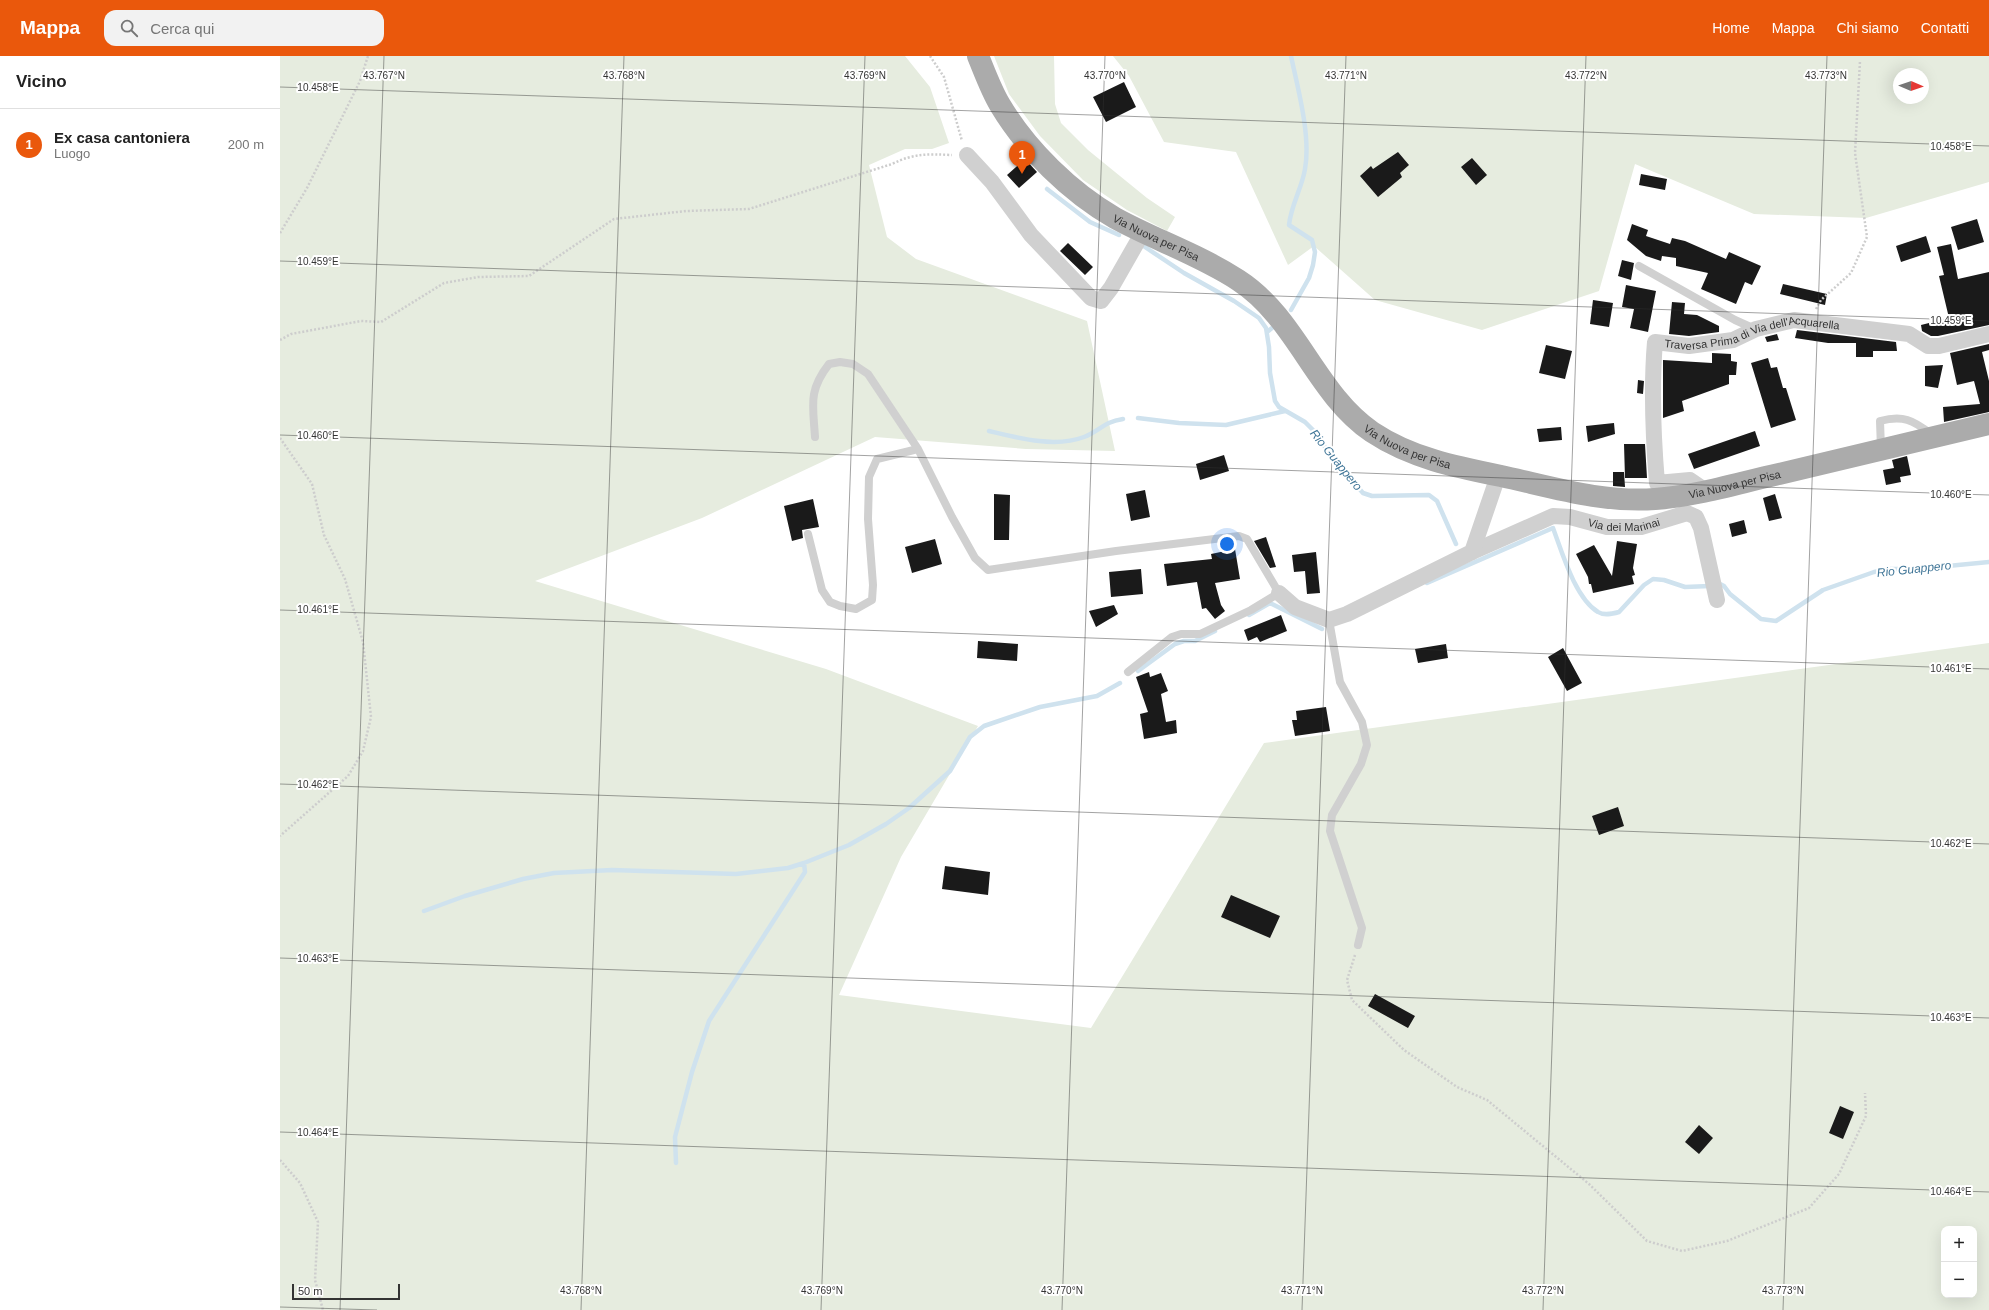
<!DOCTYPE html>
<html lang="it">
<meta charset="utf-8">
<style>
body{margin:0;font-family:Arial,sans-serif;background:#f2f2f2;color:#222}
.controls{position:absolute;right:12px;bottom:12px;display:grid;overflow:hidden;border-radius:8px;box-shadow:0 4px 16px #0002}
.controls button{width:36px;height:36px;display:grid;place-items:center;padding:0;border:0;border-bottom:1px solid #e0e0e0;background:#fff;color:#222;font:20px sans-serif}
.compass{position:absolute;left:1613px;top:12px;width:36px;height:36px;border-radius:50%;background:#fff;box-shadow:0 4px 16px #0002;rotate:92deg}
.scale{position:absolute;left:12px;bottom:10px;width:108px;box-sizing:border-box;padding-left:4px;border:2px solid #333;border-top:0;font-size:11px;line-height:14px;white-space:nowrap;color:#333;-webkit-text-stroke:3px #fff;paint-order:stroke}
.you{position:absolute;left:947px;top:488px;width:14px;height:14px;margin:-10px;border:3px solid #fff;border-radius:50%;background:#1a73e8;box-shadow:0 0 0 6px #1a73e833}
.badge{display:grid;place-items:center;width:26px;height:26px;border-radius:50%;background:#ea580c;color:#fff;font-size:13px;font-weight:700}
.pin{position:absolute;translate:-50% -33px;filter:drop-shadow(0 1px 2px #0008)}
.pin::after{content:'';position:absolute;top:21px;width:14px;height:12px;background:inherit;clip-path:polygon(0 0,100% 0,50% 100%)}
.list{margin:0;padding:0;list-style:none}
h2{display:flex;justify-content:space-between;align-items:center;height:52px;margin:0;padding:0 16px;font-size:17px}
h2 small{font-size:13px;font-weight:400;color:#767676}
.list li{display:grid;grid-template-columns:26px 1fr auto;gap:12px;align-items:center;box-sizing:border-box;height:72px;padding:0 16px;border-top:1px solid #e0e0e0}
.list b{display:block;font-size:15px;white-space:nowrap}
.list p{margin:0;font-size:13px;white-space:nowrap;color:#767676}
.list em{font-size:13px;font-style:normal;color:#767676}
.icon{flex:none;width:22px;height:22px;fill:none;stroke:currentColor;stroke-width:2;stroke-linecap:round;stroke-linejoin:round}
.map{position:relative;flex:none;width:1709px;height:1254px;overflow:hidden}
header{display:flex;align-items:center;gap:24px;box-sizing:border-box;height:56px;padding:0 20px;background:#ea580c;color:#fff}
header strong{font-size:19px}
nav{display:flex;gap:22px;margin-inline-start:auto;font-size:14px}
.search{width:280px;height:36px;background:#f2f2f2;display:flex;align-items:center;gap:10px;box-sizing:border-box;padding:0 14px;border-radius:12px;color:#767676;font-size:15px}
main{display:flex}
aside{flex:1;background:#fff}
.map>svg:first-child{display:block}
.green{fill:#e6ecdf;fill-rule:evenodd}
.lines{fill:none;stroke-linecap:round;stroke-linejoin:round}
.stream{stroke:#cfe2ee;stroke-width:4.5}
.building{fill:#1a1a1a}
.path{stroke:#cdcdcd;stroke-width:2.5;stroke-dasharray:2 2;stroke-linecap:butt}
.service{stroke:#d0d0d0;stroke-width:8}
.minor{stroke:#d0d0d0;stroke-width:16}
.primary{stroke:#ababab;stroke-width:22}
.ticks{fill:none;stroke:#333;stroke-width:1;stroke-opacity:0.45}
.labels{text-anchor:middle;dominant-baseline:central;stroke-width:4;stroke-linejoin:round;paint-order:stroke}
.street-label{font-size:11px;fill:#333;stroke:#fff}
.water-label{font-size:12px;font-style:italic;fill:#3f7597;stroke:#fff}
.ticks-label{font-size:10px;text-anchor:middle;fill:#333;stroke:#fff;stroke-width:4;stroke-linejoin:round;paint-order:stroke}
</style>
<header>
<strong>Mappa</strong>
<div class="search"><svg class="icon" aria-label="search" viewBox="0 0 24 24"><circle cx="10" cy="10" r="6"/><path d="M15 15l6 6"/></svg>Cerca qui</div>
<nav><a>Home</a><a>Mappa</a><a>Chi siamo</a><a>Contatti</a></nav>
</header>
<main>
<aside>
<h2>Vicino<small></small></h2>
<ul class="list">
<li><span class="badge">1</span><div><b>Ex casa cantoniera</b><p>Luogo</p></div><em>200 m</em></li>
</ul>
</aside>
<div class="map">
<svg width="1709" height="1254" viewBox="0 0 1709 1254">
<rect width="100%" height="100%" fill="#fff"/>
<path class="green" d="M 0,0 L 625,0 L 650,31 L 669,87 L 652,93 L 625,93 L 589,109 L 607,181 L 636,203 L 807,265 L 835,395 L 746,393 L 595,381 L 422,462 L 255,525 L 546,613 L 698,670 L 621,801 L 559,939 L 811,972 L 984,687 L 1709,587 L 1709,1254 L 0,1254 ZM 1664,1173 L 1694,1173 L 1694,1239 L 1664,1239 Z
M 714,0 L 774,0 L 775,48 L 781,67 L 808,94 L 867,142 L 895,161 L 887,175 L 847,154 L 803,124 L 760,80 L 729,38 Z
M 833,0 L 1709,0 L 1709,126 L 1586,162 L 1474,158 L 1355,108 L 1319,235 L 1202,274 L 1095,244 L 1034,190 L 1008,209 L 956,96 L 884,86 L 849,20 ZM 1619,18 L 1643,18 L 1643,42 L 1619,42 Z"/>
<g class="lines">
<path class="stream" d="M 767,133 L 810,166 L 839,179
M 862,189 L 904,217 L 954,245 L 979,262 L 986,272 L 989,291 L 990,317 L 995,345 L 999,351 L 1025,366 L 1035,376 L 1053,403 L 1083,437 L 1092,440 L 1149,439 L 1157,445 L 1176,488
M 1011,254 L 1029,222 L 1033,209 L 1035,196 L 1032,184 L 1009,169 C 1011,149 1022,132 1025,113 C 1031,80 1018,33 1011,0
M 987,276 L 992,272
M 858,362 L 899,367 L 946,369 L 1005,355
M 709,375 C 738,382 775,392 804,381 C 820,375 823,366 843,363
M 1147,527 L 1273,472 C 1282,496 1295,542 1318,556 C 1324,560 1332,558 1339,556 L 1364,529 L 1373,523 L 1384,524 L 1405,531 L 1430,530
M 1440,528 L 1444,530 L 1450,538 L 1481,563 L 1496,565 L 1543,534 L 1594,516 L 1610,513 L 1637,513 L 1709,506
M 969,559 L 990,547 L 1042,573
M 858,615 L 895,588 L 904,585 L 915,585 L 935,575
M 144,855 L 185,840 L 243,823 L 274,817 L 332,814 L 456,818 L 508,812 L 524,807 L 569,789 L 606,768 L 629,752 L 670,715 L 690,681 L 704,670 L 760,651 L 817,640 L 840,627
M 396,1107 L 395,1081 L 412,1016 L 429,965 L 525,816 L 524,807"/>
</g>
<path class="building" d="M 844,26 L 856,51 L 826,66 L 813,41 Z
M 1118,96 L 1129,109 L 1120,117 L 1122,121 L 1098,141 L 1080,120 L 1091,110 L 1093,113 Z
M 1192,102 L 1207,119 L 1196,129 L 1181,111 Z
M 745,103 L 757,116 L 739,132 L 727,119 Z
M 1361,118 L 1387,123 L 1385,134 L 1359,129 Z
M 1697,163 L 1704,186 L 1678,194 L 1671,171 Z
M 1352,168 L 1368,174 L 1366,180 L 1390,188 L 1392,182 L 1405,185 L 1446,203 L 1449,196 L 1481,210 L 1472,229 L 1465,226 L 1456,248 L 1421,233 L 1428,217 L 1396,210 L 1396,202 L 1382,200 L 1381,205 L 1366,200 L 1347,184 Z
M 1646,180 L 1651,196 L 1621,206 L 1616,190 Z
M 788,187 L 813,211 L 805,219 L 780,195 Z
M 1671,188 L 1678,223 L 1709,216 L 1709,269 L 1658,280 L 1651,280 L 1642,275 L 1641,269 L 1669,262 L 1659,220 L 1664,219 L 1657,191 Z
M 1342,204 L 1354,207 L 1351,224 L 1338,220 Z
M 1503,228 L 1547,238 L 1545,249 L 1500,238 Z
M 1346,229 L 1376,235 L 1368,276 L 1350,272 L 1354,253 L 1342,251 Z
M 1313,244 L 1333,247 L 1329,271 L 1310,268 Z
M 1392,246 L 1405,247 L 1404,258 L 1417,259 L 1439,270 L 1439,276 L 1409,280 L 1389,278 Z
M 1517,274 L 1616,286 L 1617,295 L 1593,295 L 1593,301 L 1576,301 L 1576,287 L 1548,287 L 1515,282 Z
M 1497,278 L 1499,284 L 1487,286 L 1485,281 Z
M 1709,288 L 1709,294 L 1702,296 L 1709,325 L 1709,356 L 1664,366 L 1663,351 L 1700,348 L 1694,325 L 1677,329 L 1670,297 Z
M 1266,289 L 1292,295 L 1285,323 L 1259,317 Z
M 1432,297 L 1451,298 L 1451,305 L 1457,306 L 1456,319 L 1449,319 L 1449,328 L 1402,345 L 1404,355 L 1383,362 L 1383,304 L 1432,307 Z
M 1488,302 L 1491,312 L 1497,311 L 1503,332 L 1506,332 L 1516,364 L 1491,372 L 1471,307 Z
M 1663,309 L 1658,332 L 1645,330 L 1645,310 Z
M 1358,324 L 1364,325 L 1363,338 L 1357,337 Z
M 1334,367 L 1335,378 L 1308,386 L 1306,370 Z
M 1281,371 L 1282,384 L 1259,386 L 1257,373 Z
M 1475,375 L 1480,390 L 1414,413 L 1408,398 Z
M 1344,388 L 1365,388 L 1367,422 L 1345,422 Z
M 944,399 L 949,415 L 920,424 L 916,408 Z
M 1627,400 L 1631,419 L 1620,421 L 1621,426 L 1606,429 L 1603,414 L 1614,412 L 1612,404 Z
M 1333,416 L 1344,416 L 1345,431 L 1333,430 Z
M 865,434 L 870,461 L 851,465 L 846,438 Z
M 714,438 L 730,439 L 729,484 L 714,484 Z
M 1495,438 L 1502,462 L 1489,465 L 1483,442 Z
M 533,443 L 539,471 L 522,474 L 523,482 L 512,485 L 504,450 Z
M 1464,464 L 1467,477 L 1452,481 L 1449,468 Z
M 986,481 L 996,511 L 990,512 L 974,485 Z
M 655,483 L 662,508 L 632,517 L 625,491 Z
M 1337,485 L 1357,488 L 1353,512 L 1355,519 L 1352,520 L 1354,528 L 1313,537 L 1311,528 L 1309,528 L 1308,521 L 1296,498 L 1314,489 L 1332,520 Z
M 955,493 L 960,523 L 935,527 L 941,549 L 945,555 L 935,563 L 926,552 L 922,553 L 917,526 L 887,530 L 884,508 L 932,503 L 931,498 Z
M 1036,496 L 1040,537 L 1027,538 L 1025,515 L 1014,516 L 1012,499 Z
M 861,513 L 863,538 L 831,541 L 829,516 Z
M 834,549 L 838,558 L 816,571 L 809,555 Z
M 1001,559 L 1007,575 L 980,586 L 977,581 L 968,585 L 964,574 Z
M 698,585 L 738,588 L 737,605 L 697,602 Z
M 1166,588 L 1168,602 L 1138,607 L 1135,593 Z
M 1283,592 L 1302,627 L 1287,635 L 1268,601 Z
M 869,616 L 870,621 L 881,617 L 888,635 L 881,638 L 886,666 L 896,664 L 897,677 L 864,683 L 860,658 L 868,656 L 856,621 Z
M 1046,651 L 1050,675 L 1015,680 L 1012,664 L 1017,664 L 1016,655 Z
M 1338,751 L 1344,770 L 1319,779 L 1312,760 Z
M 665,810 L 710,816 L 708,839 L 662,833 Z
M 951,839 L 1000,860 L 990,882 L 941,861 Z
M 1095,938 L 1135,960 L 1128,972 L 1088,950 Z
M 1560,1050 L 1574,1056 L 1563,1083 L 1549,1077 Z
M 1419,1069 L 1433,1082 L 1419,1098 L 1405,1086 Z"/>
<g class="lines">
<path class="path" d="M 650,0 L 664,21 L 682,85
M 0,177 L 27,132 L 80,25 L 88,0
M 1536,253 L 1541,244 L 1571,217 L 1587,181 L 1575,97 L 1580,5
M 0,284 L 11,278 L 81,265 L 101,266 L 164,227 L 198,221 L 249,220 L 334,163 L 406,155 L 469,153 L 612,108 C 634,97 649,98 672,99
M 0,382 L 32,428 L 44,479 L 65,523 L 83,586 L 91,661 L 83,695 L 68,720 L 0,780
M 1075,899 L 1067,924 L 1072,944 L 1124,994 L 1177,1031 L 1207,1044 L 1309,1128 L 1367,1185 L 1402,1195 L 1447,1185 L 1529,1152 L 1559,1118 L 1586,1060 L 1585,1037
M 0,1104 L 20,1127 L 38,1166 L 35,1224 L 43,1254"/>
<path class="service" d="M 1359,210 L 1455,264 L 1475,273
M 535,381 C 533,349 528,335 549,308 L 560,306 L 573,308 L 588,318 L 638,393 L 672,461 L 695,502 L 708,514 L 836,495 L 959,480 L 967,483 L 999,537 L 971,554 L 920,578 L 901,578 L 892,581 L 848,616
M 1601,393 L 1600,365 C 1623,359 1633,364 1651,378
M 528,478 L 542,534 L 550,546 L 560,550 L 576,553 L 592,544 L 593,529 L 588,463 L 589,421 L 597,403 L 638,393
M 1049,564 L 1060,626 L 1082,666 L 1087,689 L 1081,708 L 1052,759 L 1050,775 L 1082,872 L 1078,889"/>
<g class="minor">
<path d="M 687,99 L 712,126 L 751,179 L 811,242 L 821,245 L 831,232 L 863,176"/>
<path id="s1" d="M 1426,435 L 1410,424 L 1377,427 C 1373,379 1371,333 1375,286 L 1409,290 L 1453,284 L 1476,273 L 1514,264 L 1629,278 L 1648,290 L 1659,290 L 1709,278"/>
<path id="s2" d="M 1192,496 L 1273,460 L 1290,461 L 1327,471 L 1361,471 L 1407,457 L 1416,461 L 1421,472 L 1437,544"/>
<path d="M 999,537 L 1015,551 L 1049,564 L 1067,558 L 1192,496 L 1218,420"/>
</g>
<path class="primary" id="s3" d="M 698,0 C 705,17 711,34 720,49 C 747,94 790,136 835,162 C 875,184 920,199 958,224 C 1017,262 1035,337 1092,376 C 1131,402 1176,411 1221,420 C 1272,431 1323,447 1375,443 C 1417,440 1458,427 1499,418 C 1569,401 1639,384 1709,368"/>
</g>
<path class="ticks" d="M 0,31 L 1709,90M 0,205 L 1709,265M 0,379 L 1709,439M 0,554 L 1709,613M 0,728 L 1709,788M 0,902 L 1709,962M 0,1076 L 1709,1136M 0,1251 L 97,1254M 60,1254 L 104,0M 301,1254 L 344,0M 541,1254 L 585,0M 782,1254 L 825,0M 1022,1254 L 1066,0M 1263,1254 L 1306,0M 1503,1254 L 1547,0"/>
<g class="labels">
<g class="street-label">
<text stroke="none"><textPath href="#s3" startOffset="262">Via Nuova per Pisa</textPath></text>
<text stroke="none"><textPath href="#s1" startOffset="293">Traversa Prima di Via dell'Acquarella</textPath></text>
<text stroke="none"><textPath href="#s3" startOffset="597">Via Nuova per Pisa</textPath></text>
<text stroke="none"><textPath href="#s3" startOffset="933">Via Nuova per Pisa</textPath></text>
<text stroke="none"><textPath href="#s2" startOffset="161">Via dei Marinai</textPath></text>
</g>
<g class="water-label">
<text transform="translate(1056 404) rotate(51)">Rio Guappero</text>
<text transform="translate(1634 513) rotate(-6)">Rio Guappero</text>
</g>
</g>
<g class="ticks-label">
<text x="104" y="23">43.767°N</text>
<text x="344" y="23">43.768°N</text>
<text x="585" y="23">43.769°N</text>
<text x="825" y="23">43.770°N</text>
<text x="1066" y="23">43.771°N</text>
<text x="1306" y="23">43.772°N</text>
<text x="1546" y="23">43.773°N</text>
<text x="38" y="35">10.458°E</text>
<text x="1671" y="94">10.458°E</text>
<text x="38" y="209">10.459°E</text>
<text x="1671" y="268">10.459°E</text>
<text x="38" y="383">10.460°E</text>
<text x="1671" y="442">10.460°E</text>
<text x="38" y="557">10.461°E</text>
<text x="1671" y="616">10.461°E</text>
<text x="38" y="732">10.462°E</text>
<text x="1671" y="791">10.462°E</text>
<text x="38" y="906">10.463°E</text>
<text x="1671" y="965">10.463°E</text>
<text x="38" y="1080">10.464°E</text>
<text x="1671" y="1139">10.464°E</text>
<text x="301" y="1238">43.768°N</text>
<text x="542" y="1238">43.769°N</text>
<text x="782" y="1238">43.770°N</text>
<text x="1022" y="1238">43.771°N</text>
<text x="1263" y="1238">43.772°N</text>
<text x="1503" y="1238">43.773°N</text>
</g>
</svg>
<div class="controls">
<button>+</button>
<button>−</button>
</div>
<svg class="compass" viewBox="-18 -18 36 36"><path d="M0-13l5 13h-10z" fill="#e53935"/><path d="M0 13l5-13h-10z" fill="#767676"/></svg>
<div class="scale">50 m</div>
<div class="you"></div>
<div class="pin badge" style="left:742px;top:118px">1</div>
</div>
</main>
